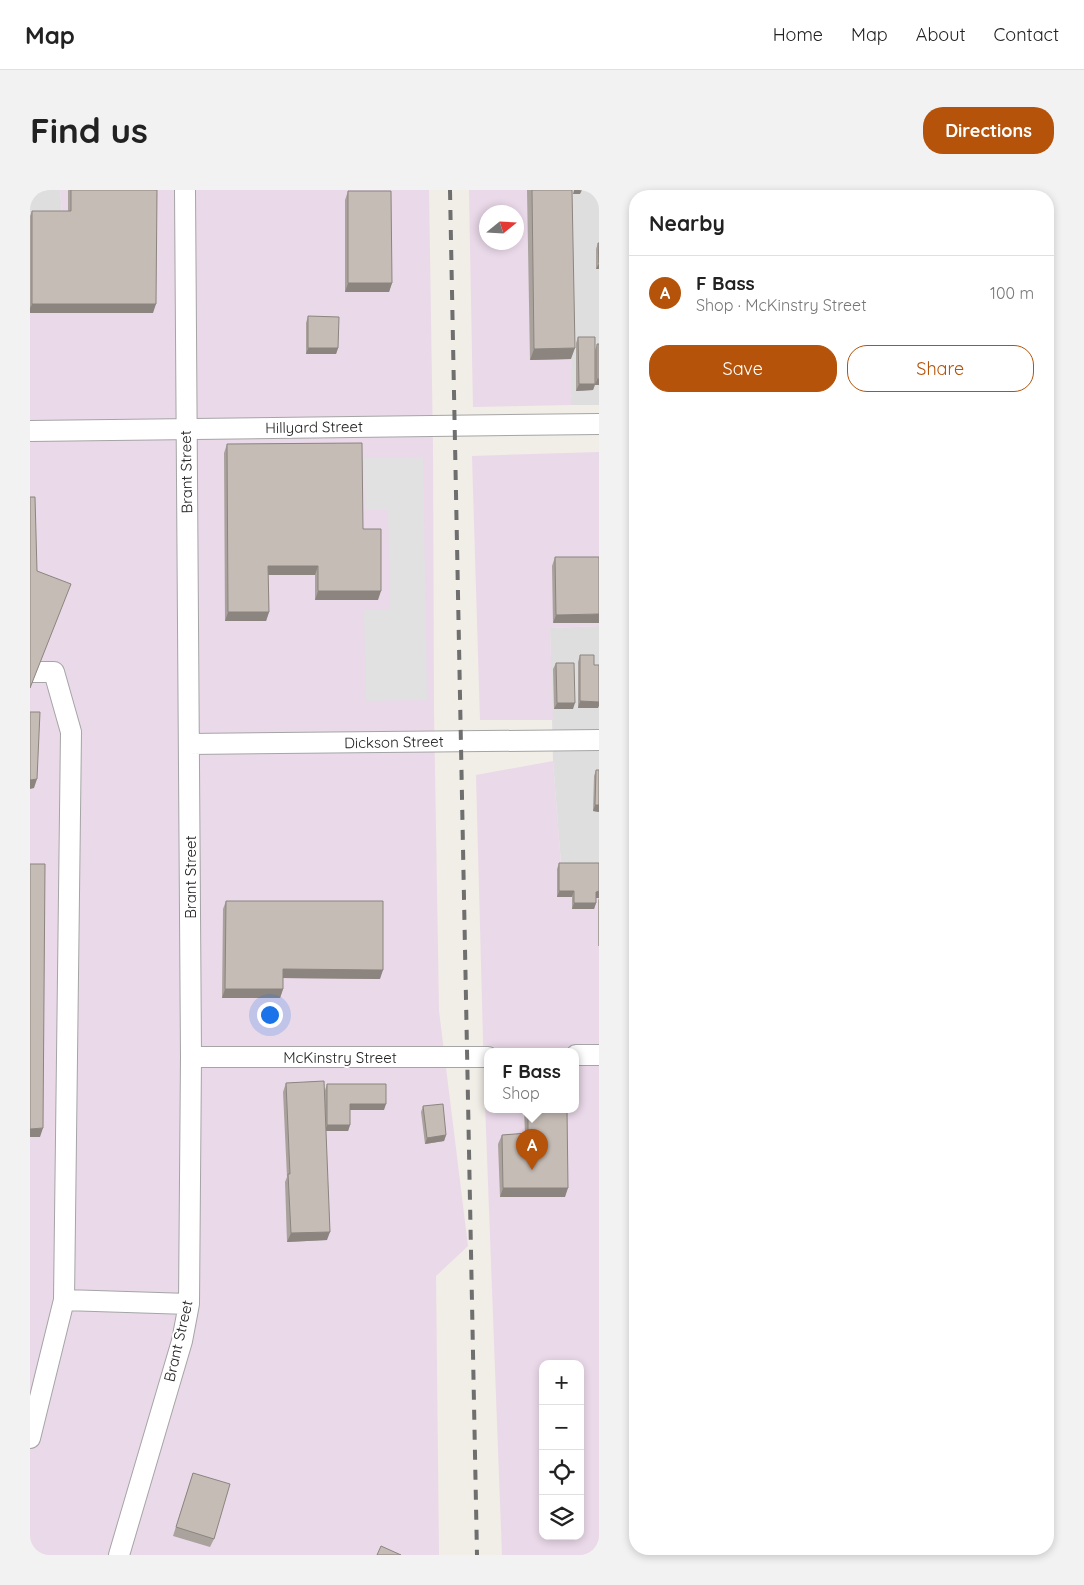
<!DOCTYPE html>
<meta charset="utf-8">
<style>
body{margin:0;font-family:Quicksand,sans-serif;background:#f2f2f2;color:#222}
.controls{position:absolute;right:15px;bottom:15px;display:grid;overflow:hidden;border-radius:10px;box-shadow:0 2px 8px #0003}
.controls button{width:45px;height:45px;display:grid;place-items:center;padding:0;border:0;border-bottom:1px solid #e0e0e0;background:#fff;color:#222;font:25px sans-serif}
.compass{position:absolute;left:449px;top:15px;width:45px;height:45px;border-radius:50%;background:#fff;box-shadow:0 2px 8px #0003;rotate:72deg}
.you{position:absolute;left:239px;top:824px;width:18px;height:18px;margin:-12px;border:4px solid #fff;border-radius:50%;background:#1a73e8;box-shadow:0 0 0 8px #1a73e833}
.badge{display:grid;place-items:center;width:32px;height:32px;border-radius:50%;background:#b45309;color:#fff;font-size:16px;font-weight:700}
.pin{position:absolute;translate:-50% -41px;filter:drop-shadow(0 1px 2px #0008)}
.pin::after{content:'';position:absolute;top:26px;width:18px;height:15px;background:inherit;clip-path:polygon(0 0,100% 0,50% 100%)}
.popup{position:absolute;left:454px;top:858px;width:95px;height:65px;box-sizing:border-box;display:grid;place-content:center;border-radius:10px;background:#fff;filter:drop-shadow(0 1px 4px #0005);font-size:16px;white-space:nowrap;color:#767676}
.popup b{font-size:19px;color:#222}
.popup::after{content:'';position:absolute;left:50%;top:100%;margin-left:-10px;border:10px solid transparent;border-top-color:#fff}
.list{margin:0;padding:0;list-style:none}
h2{display:flex;justify-content:space-between;align-items:center;height:65px;margin:0;padding:0 20px;font-size:21px}
h2 small{font-size:16px;font-weight:400;color:#767676}
.list li{display:grid;grid-template-columns:32px 1fr auto;gap:15px;align-items:center;box-sizing:border-box;height:75px;padding:0 20px;border-top:1px solid #e0e0e0}
.list b{display:block;font-size:19px;white-space:nowrap}
.list p{margin:0;font-size:16px;white-space:nowrap;color:#767676}
.list em{font-size:16px;font-style:normal;color:#767676}
.actions{display:flex;gap:10px;padding:15px 20px}
.actions a{flex:1;padding:11px 0;border:1px solid #b45309;border-radius:20px;text-align:center;font-size:18px;color:#b45309}
.actions .main{background:#b45309;color:#fff}
.icon{flex:none;width:28px;height:28px;fill:none;stroke:currentColor;stroke-width:2;stroke-linecap:round;stroke-linejoin:round}
.map{position:relative;flex:none;width:569px;height:1365px;overflow:hidden;border-radius:20px}
header{display:flex;align-items:center;gap:30px;box-sizing:border-box;height:70px;padding:0 25px;background:#fff;border-bottom:1px solid #e0e0e0}
header strong{font-size:24px}
nav{display:flex;gap:28px;margin-inline-start:auto;font-size:18px}
.intro{display:flex;align-items:center;justify-content:space-between;box-sizing:border-box;height:120px;padding:0 30px}
h1{margin:0;font-size:35px}
.button{padding:12px 22px;border-radius:20px;background:#b45309;color:#fff;font-size:18px;font-weight:700}
main{display:flex;gap:30px;padding:0 30px}
aside{flex:1;background:#fff;border-radius:20px;box-shadow:0 2px 8px #0003}
.map>svg:first-child{display:block}
.residential{fill:#dfdede}
.industrial{fill:#ead9e9;fill-rule:evenodd}
.parking{fill:#e1e1e1}
.lines{fill:none;stroke-linecap:round;stroke-linejoin:round}
.minor-casing{stroke:#a5a5a5;stroke-width:22}
.minor{stroke:#fff;stroke-width:20}
.rail{stroke:#6f6f6f;stroke-width:4;stroke-dasharray:10 10;stroke-linecap:butt}
.wall{fill:#aaa29d}
.shaded-wall{fill:#8b847f}
.building{fill:#c6bcb6;stroke:#8b847f}
.labels{text-anchor:middle;dominant-baseline:central;stroke-width:4;stroke-linejoin:round;paint-order:stroke}
.street-label{font-size:15px;fill:#212121;stroke:#fff}
</style>
<header>
<strong>Map</strong>
<nav><a>Home</a><a>Map</a><a>About</a><a>Contact</a></nav>
</header>
<div class="intro"><h1>Find us</h1><a class="button">Directions</a></div>
<main>
<div class="map">
<svg width="569" height="1365" viewBox="0 0 569 1365">
<rect width="100%" height="100%" fill="#f1ede7"/>
<path class="residential" d="M 0,0 L 30,0 L 32,23 L 0,24 Z
M 542,0 L 569,0 L 569,215 L 541,215 Z
M 569,436 L 569,673 L 531,674 L 523,571 L 520,438 Z"/>
<path class="industrial" d="M 30,0 L 399,0 L 403,260 L 404,521 L 409,821 L 438,1056 L 406,1086 L 409,1365 L 0,1365 L 0,24 L 32,23 Z
M 439,0 L 542,0 L 541,215 L 443,217 ZM 457,22 L 487,22 L 487,52 L 457,52 Z
M 569,262 L 569,436 L 520,438 L 523,530 L 450,530 L 442,266 Z
M 523,571 L 531,674 L 569,673 L 569,1365 L 472,1365 L 454,886 L 446,585 ZM 458,861 L 546,861 L 546,919 L 458,919 ZM 513,1174 L 550,1174 L 550,1346 L 513,1346 Z"/>
<path class="parking" d="M 393,267 L 397,510 L 336,511 L 334,420 L 360,420 L 358,320 L 335,320 L 334,268 Z"/>
<g class="lines">
<defs>
<path id="minor" d="M 0,241 L 569,234
M 0,482 L 24,482 L 41,542 L 34,1110 L 0,1248
M 159,554 L 569,550
M 546,865 L 569,865
M 161,867 L 458,867
M 34,1110 L 159,1114
M 89,1365 L 152,1151 L 159,1114 L 161,867 L 155,0"/>
</defs>
<use href="#minor" class="minor-casing"/>
<use href="#minor" class="minor"/>
<path class="rail" d="M 420,0 L 447,1365"/>
</g>
<path class="wall" d="M 38,0 L 127,0 L 123,123 L 0,123 L 0,26 L 2,21 L 38,21 Z
M 497,0 L 542,0 L 541,169 L 500,170 Z
M 318,1 L 362,93 L 359,102 L 315,102 L 315,10 Z
M 568,53 L 569,79 L 566,79 L 566,59 Z
M 278,126 L 308,158 L 306,164 L 276,164 L 276,133 Z
M 548,147 L 565,160 L 567,154 L 569,195 L 565,195 L 563,200 L 546,201 L 546,153 Z
M 197,254 L 333,339 L 348,410 L 285,410 L 285,385 L 238,385 L 239,422 L 236,431 L 195,431 L 194,263 Z
M 525,367 L 569,367 L 523,433 L 522,376 Z
M 550,465 L 564,475 L 568,518 L 548,518 L 548,472 Z
M 526,473 L 543,519 L 524,519 L 523,479 Z
M 566,580 L 569,622 L 563,621 L 564,586 Z
M 529,673 L 566,708 L 566,713 L 564,719 L 542,719 L 542,707 L 527,707 L 527,679 Z
M 569,708 L 569,756 L 568,756 L 568,710 Z
M 196,711 L 350,789 L 253,788 L 253,799 L 250,808 L 192,808 L 193,719 Z
M 256,893 L 295,923 L 295,900 L 297,894 L 354,920 L 320,920 L 320,935 L 318,941 L 296,941 L 297,1050 L 257,1052 L 255,992 L 257,987 L 253,902 Z
M 393,916 L 416,945 L 414,951 L 395,954 L 391,922 Z
M 494,919 L 537,919 L 535,1007 L 470,1007 L 468,954 L 472,945 L 495,944 Z
M 163,1283 L 184,1349 L 180,1357 L 143,1346 Z"/>
<path class="shaded-wall" d="M 544,0 L 552,0 L 550,4 L 543,4 Z
M 569,73 L 569,79 L 566,79 Z
M 318,93 L 362,93 L 359,102 L 315,102 Z
M 2,114 L 126,114 L 123,123 L 0,123 L 0,118 Z
M 278,158 L 308,158 L 306,164 L 276,164 Z
M 545,158 L 541,169 L 500,170 L 504,159 Z
M 567,189 L 569,189 L 569,195 L 565,195 Z
M 549,194 L 565,194 L 563,200 L 546,201 Z
M 238,376 L 288,376 L 285,385 L 235,385 Z
M 288,401 L 351,401 L 348,410 L 285,410 Z
M 198,422 L 239,422 L 236,431 L 195,431 Z
M 569,424 L 569,433 L 523,433 L 526,425 Z
M 550,511 L 569,512 L 569,516 L 568,518 L 548,518 Z
M 527,513 L 545,513 L 543,519 L 524,519 Z
M 7,589 L 4,598 L 0,599 L 0,590 Z
M 565,615 L 569,615 L 569,622 L 563,621 Z
M 529,701 L 544,701 L 542,707 L 527,707 Z
M 569,701 L 569,708 L 564,708 L 566,702 Z
M 544,713 L 566,713 L 564,719 L 542,719 Z
M 253,779 L 353,780 L 350,789 L 250,788 Z
M 195,799 L 253,799 L 250,808 L 192,808 Z
M 320,914 L 356,914 L 354,920 L 318,920 Z
M 297,935 L 320,935 L 318,941 L 295,941 Z
M 13,938 L 10,947 L 0,947 L 0,939 Z
M 416,945 L 414,951 L 395,954 L 397,948 Z
M 473,998 L 538,998 L 535,1007 L 470,1007 Z
M 300,1042 L 297,1050 L 257,1052 L 261,1043 Z"/>
<path class="building" d="M 41,0 L 127,0 L 126,114 L 2,114 L 2,21 L 41,21 Z
M 502,0 L 542,0 L 545,158 L 504,159 Z
M 318,1 L 361,1 L 362,93 L 318,93 Z
M 568,53 L 569,53 L 569,73 Z
M 278,126 L 309,127 L 308,158 L 278,158 Z
M 548,147 L 565,147 L 565,194 L 549,194 Z
M 567,154 L 569,154 L 569,189 L 567,189 Z
M 332,253 L 333,339 L 351,339 L 351,401 L 288,401 L 288,376 L 238,376 L 239,422 L 198,422 L 197,254 Z
M 0,307 L 5,307 L 7,381 L 41,394 L 0,498 Z
M 525,367 L 569,367 L 569,424 L 526,425 Z
M 550,465 L 564,465 L 564,475 L 569,475 L 569,512 L 550,511 Z
M 526,473 L 544,473 L 545,513 L 527,513 Z
M 0,522 L 10,522 L 7,589 L 0,590 Z
M 566,580 L 569,580 L 569,615 L 565,615 Z
M 529,673 L 569,673 L 569,701 L 566,702 L 566,713 L 544,713 L 544,701 L 529,701 Z
M 0,674 L 15,674 L 13,938 L 0,939 Z
M 196,711 L 353,711 L 353,780 L 253,779 L 253,799 L 195,799 Z
M 294,891 L 300,1042 L 261,1043 L 258,984 L 260,984 L 256,893 Z
M 297,894 L 356,894 L 356,914 L 320,914 L 320,935 L 297,935 Z
M 413,914 L 416,945 L 397,948 L 393,916 Z
M 498,919 L 537,919 L 538,998 L 473,998 L 472,945 L 498,943 Z
M 163,1283 L 200,1294 L 184,1349 L 146,1337 Z
M 351,1356 L 371,1365 L 347,1365 Z"/>
<g class="labels">
<g class="street-label">
<text transform="translate(284 237) rotate(-1)">Hillyard Street</text>
<text transform="translate(156 282) rotate(-91)">Brant Street</text>
<text transform="translate(364 552) rotate(-1)">Dickson Street</text>
<text transform="translate(160 687) rotate(-90)">Brant Street</text>
<text x="310" y="867">McKinstry Street</text>
<text transform="translate(148 1151) rotate(-77)">Brant Street</text>
</g>
</g>
</svg>
<div class="controls">
<button>+</button>
<button>−</button>
<button><svg class="icon" aria-label="locate" viewBox="0 0 24 24"><circle cx="12" cy="12" r="6"/><path d="M12 2v4M12 18v4M2 12h4M18 12h4"/></svg></button>
<button><svg class="icon" aria-label="layers" viewBox="0 0 24 24"><path d="M12 4l9 5-9 5-9-5zM3 14l9 5 9-5"/></svg></button>
</div>
<svg class="compass" viewBox="-18 -18 36 36"><path d="M0-13l5 13h-10z" fill="#e53935"/><path d="M0 13l5-13h-10z" fill="#767676"/></svg>
<div class="you"></div>
<div class="pin badge" style="left:502px;top:980px">A</div>
<div class="popup"><b>F Bass</b>Shop</div>
</div>
<aside>
<h2>Nearby<small></small></h2>
<ul class="list">
<li><span class="badge">A</span><div><b>F Bass</b><p>Shop · McKinstry Street</p></div><em>100 m</em></li>
</ul>
<div class="actions"><a class="main">Save</a><a>Share</a></div>
</aside>
</main>
